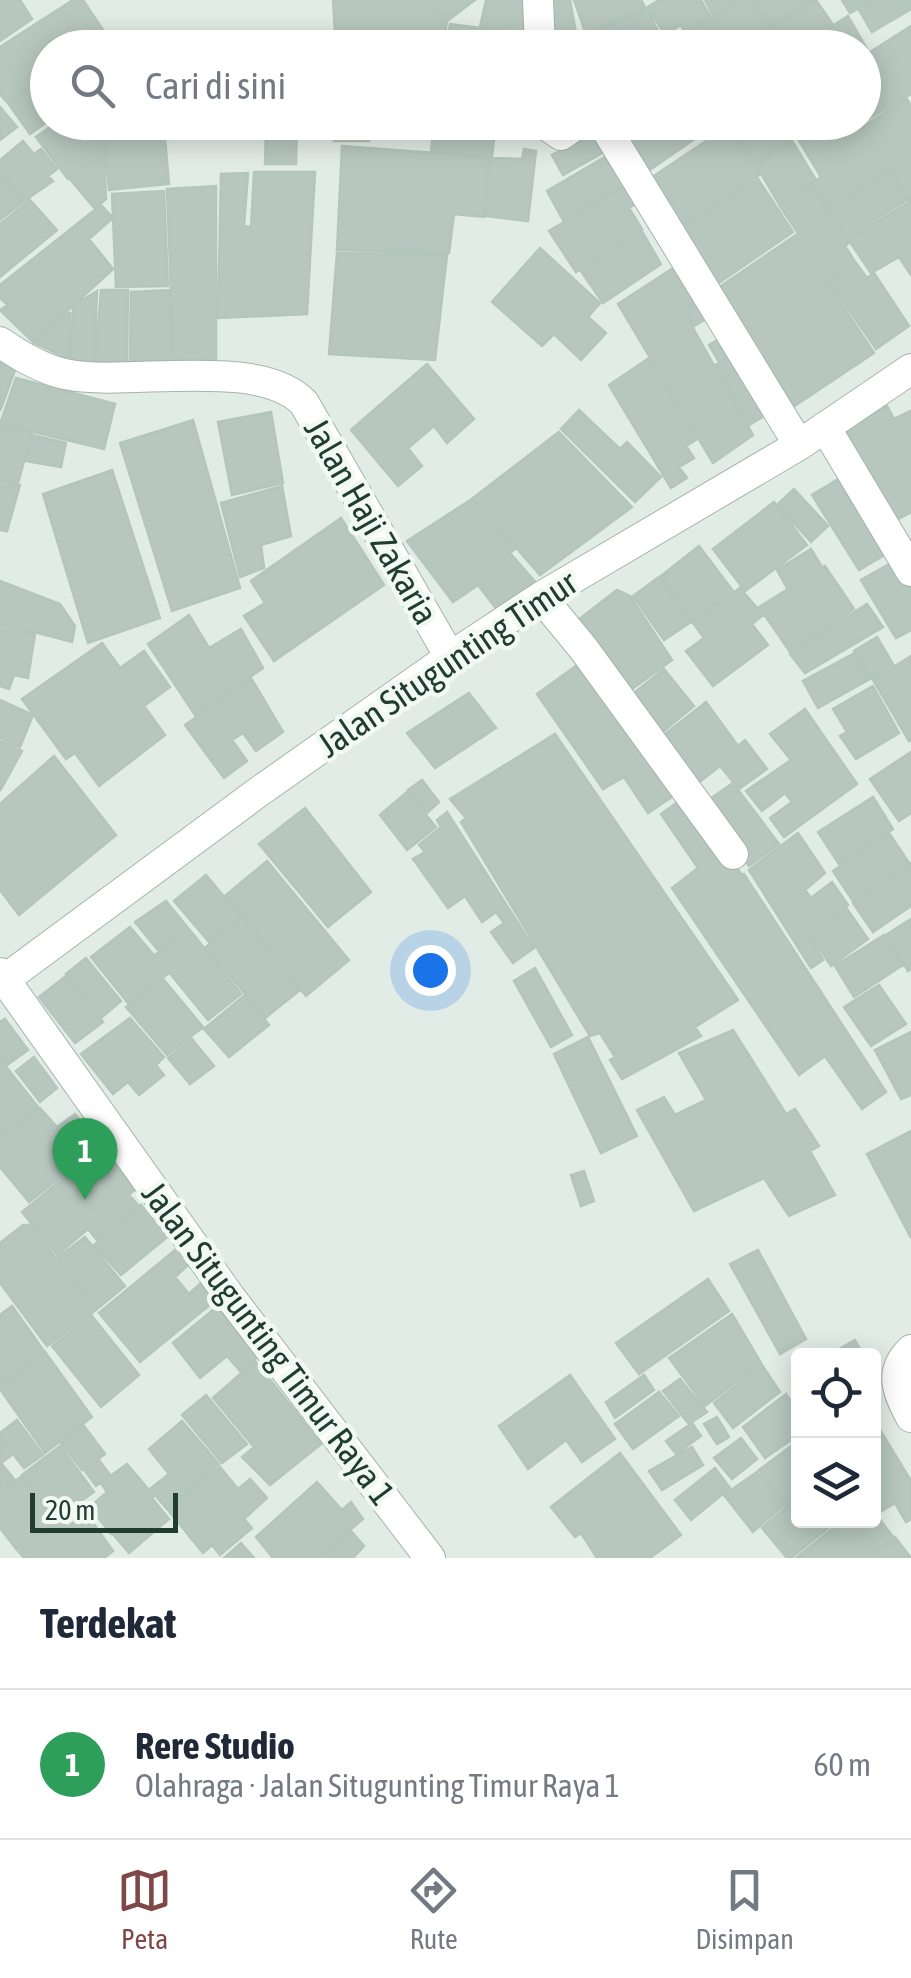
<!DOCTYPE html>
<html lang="id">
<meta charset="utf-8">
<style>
body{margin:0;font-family:"Asap Condensed",sans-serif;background:#f6f6f7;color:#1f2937}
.controls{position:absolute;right:30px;bottom:30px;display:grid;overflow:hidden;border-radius:10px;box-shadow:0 5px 25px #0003}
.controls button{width:90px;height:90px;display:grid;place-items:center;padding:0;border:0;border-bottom:2px solid #e0e1e3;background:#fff;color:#1f2937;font:50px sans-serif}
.scale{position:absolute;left:30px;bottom:25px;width:148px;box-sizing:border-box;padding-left:10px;border:5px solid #213d33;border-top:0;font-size:28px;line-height:35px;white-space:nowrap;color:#213d33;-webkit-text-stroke:8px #f2f9f5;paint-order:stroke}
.you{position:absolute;left:430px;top:970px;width:35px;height:35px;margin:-25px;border:8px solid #fff;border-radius:50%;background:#1a73e8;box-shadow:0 0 0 15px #1a73e833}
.badge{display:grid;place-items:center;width:65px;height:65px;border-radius:50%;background:#7f4746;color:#fff;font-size:32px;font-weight:700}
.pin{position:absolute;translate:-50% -82px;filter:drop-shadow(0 2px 5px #0008)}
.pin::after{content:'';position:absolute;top:52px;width:35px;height:30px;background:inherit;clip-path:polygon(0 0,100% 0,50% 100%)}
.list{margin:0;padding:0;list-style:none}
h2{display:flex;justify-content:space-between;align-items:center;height:130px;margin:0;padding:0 40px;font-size:42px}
h2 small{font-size:32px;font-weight:400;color:#747a83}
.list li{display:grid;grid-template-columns:65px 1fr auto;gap:30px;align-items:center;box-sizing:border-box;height:150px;padding:0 40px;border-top:2px solid #e0e1e3}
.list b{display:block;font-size:38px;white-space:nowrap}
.list p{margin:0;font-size:32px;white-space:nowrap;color:#747a83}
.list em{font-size:32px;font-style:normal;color:#747a83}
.icon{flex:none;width:55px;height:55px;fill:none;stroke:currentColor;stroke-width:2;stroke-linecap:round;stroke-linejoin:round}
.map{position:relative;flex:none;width:911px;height:1558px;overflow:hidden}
.search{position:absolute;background:#fff;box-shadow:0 5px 25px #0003;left:30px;right:30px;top:30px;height:110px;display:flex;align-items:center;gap:25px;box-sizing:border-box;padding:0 35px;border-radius:55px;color:#747a83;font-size:38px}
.sheet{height:280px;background:#fff}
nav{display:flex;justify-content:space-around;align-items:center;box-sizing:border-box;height:140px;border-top:2px solid #e0e1e3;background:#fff;font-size:28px;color:#747a83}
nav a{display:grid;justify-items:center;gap:5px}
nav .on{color:#7f4746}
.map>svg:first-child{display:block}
.building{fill:#b7c7bf;stroke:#b4c6bc;stroke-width:2.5}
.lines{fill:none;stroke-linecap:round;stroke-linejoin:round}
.minor-casing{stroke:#a4b4ad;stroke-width:32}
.minor{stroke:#fff;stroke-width:30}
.labels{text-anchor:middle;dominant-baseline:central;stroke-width:9;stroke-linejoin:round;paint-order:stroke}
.street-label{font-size:35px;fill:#213d33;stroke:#f2f9f5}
</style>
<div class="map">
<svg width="911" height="1558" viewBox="0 0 911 1558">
<rect width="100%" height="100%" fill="#e2ece6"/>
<path class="building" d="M 0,0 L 20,0 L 32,19 L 0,41 Z
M 73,0 L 83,0 L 103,30 L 78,48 L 48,48 L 48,69 L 40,74 L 42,78 L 7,102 L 0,94 L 0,47 Z
M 333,0 L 432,0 L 447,21 L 443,48 L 336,48 Z
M 432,0 L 475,0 L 447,21 Z
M 486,0 L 536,0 L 531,34 L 480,27 Z
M 540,0 L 570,0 L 577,39 L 545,44 Z
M 574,0 L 641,0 L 646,9 L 586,34 Z
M 659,0 L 701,0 L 711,17 L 685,33 L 681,25 L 665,35 L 648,7 Z
M 705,0 L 737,0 L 713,15 Z
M 740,0 L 751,0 L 770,29 L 740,48 L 682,48 L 677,39 Z
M 753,0 L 814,0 L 769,27 Z
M 816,0 L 833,25 L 796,48 L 778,48 L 767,30 Z
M 842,0 L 874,0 L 850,13 Z
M 877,0 L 911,0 L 911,9 L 872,32 L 859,10 Z
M 648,10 L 666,48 L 601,48 L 596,33 Z
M 848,16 L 867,49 L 864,51 L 864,48 L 832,48 L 823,32 Z
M 450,24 L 532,35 L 530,48 L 446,48 Z
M 911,26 L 911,94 L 862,123 L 864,56 Z
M 593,34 L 597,48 L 555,48 Z
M 48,75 L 48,121 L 30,134 L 8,103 Z
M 907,99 L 911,106 L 911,205 L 864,126 Z
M 0,107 L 17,127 L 0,140 Z
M 57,122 L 101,122 L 104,155 L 68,179 L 36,137 Z
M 103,122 L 277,122 L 164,127 L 169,184 L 109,190 Z
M 335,122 L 371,122 L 369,141 L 334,141 Z
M 434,122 L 466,122 L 466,126 L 495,130 L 492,157 L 431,152 Z
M 617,122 L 719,122 L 638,178 Z
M 749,122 L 781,122 L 792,139 L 755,164 L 736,131 Z
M 784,122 L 823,122 L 804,134 L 799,126 L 790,132 Z
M 824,122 L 860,122 L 889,170 L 829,209 L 812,183 L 821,177 L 798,139 Z
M 297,125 L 296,164 L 265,164 L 266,127 Z
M 730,125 L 759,175 L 680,227 L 651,178 Z
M 596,131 L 606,151 L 563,175 L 552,155 Z
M 23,141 L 34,154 L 41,149 L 57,169 L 48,176 L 53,181 L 24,201 L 0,171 L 0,160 Z
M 792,141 L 816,180 L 780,206 L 756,165 Z
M 342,146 L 488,157 L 484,217 L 454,214 L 449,253 L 337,250 Z
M 524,149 L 536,151 L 528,221 L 485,216 L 490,158 L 522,159 Z
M 104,156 L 106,199 L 95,209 L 70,179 Z
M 605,157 L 623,185 L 563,220 L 547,191 Z
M 254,172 L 315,172 L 307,314 L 218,318 L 221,174 L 248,173 L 244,226 L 251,227 Z
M 890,172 L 907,200 L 846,237 L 829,210 Z
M 0,174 L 23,202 L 0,220 Z
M 758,179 L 793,232 L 710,289 L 674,233 Z
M 634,181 L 645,198 L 629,208 L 642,229 L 576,272 L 549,231 Z
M 812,185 L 849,243 L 845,246 L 855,262 L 829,280 L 780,206 Z
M 216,186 L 216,366 L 174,366 L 167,189 Z
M 164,191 L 168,286 L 116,287 L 112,194 Z
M 30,200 L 57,230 L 0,277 L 0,224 Z
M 908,203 L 911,207 L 911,275 L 899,257 L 871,273 L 848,239 Z
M 101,205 L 113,218 L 89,239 L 113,269 L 33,342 L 0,310 L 8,305 L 0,298 L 0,285 Z
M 641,230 L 661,264 L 603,303 L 581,271 Z
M 796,235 L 874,353 L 787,411 L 712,292 Z
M 540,248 L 600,303 L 588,317 L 606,333 L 581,360 L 554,334 L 542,346 L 492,302 Z
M 337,253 L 447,255 L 435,360 L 329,354 Z
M 681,263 L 702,297 L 683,310 L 753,435 L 713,463 L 618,304 Z
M 856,263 L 867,278 L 874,273 L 909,326 L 876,349 L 829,281 Z
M 101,290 L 128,290 L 127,362 L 95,363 Z
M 170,290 L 171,361 L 130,361 L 131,292 Z
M 97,291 L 94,363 L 71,360 L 73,306 Z
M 704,298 L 713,315 L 694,326 L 684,310 Z
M 67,313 L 70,313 L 69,359 L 34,343 Z
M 726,335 L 735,352 L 719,362 L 709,345 Z
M 0,348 L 18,362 L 0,411 Z
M 741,350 L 774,410 L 749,425 L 715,365 Z
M 649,358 L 697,439 L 686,446 L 694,458 L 679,467 L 687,478 L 671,488 L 609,385 Z
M 427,364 L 474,419 L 447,443 L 434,426 L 408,448 L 422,466 L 398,486 L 351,430 Z
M 16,378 L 115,404 L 104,449 L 0,424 Z
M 887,406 L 894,419 L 911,411 L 911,512 L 887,525 L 837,433 Z
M 579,410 L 620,449 L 627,442 L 661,477 L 635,502 L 561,429 Z
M 271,412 L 283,483 L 232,495 L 218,422 Z
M 193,420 L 240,588 L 172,611 L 120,443 Z
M 0,425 L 32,433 L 18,483 L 0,479 Z
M 559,432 L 632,507 L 540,575 L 473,498 Z
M 32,435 L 66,443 L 61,467 L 26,461 Z
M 112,470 L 160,618 L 88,643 L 43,494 Z
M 850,472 L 896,548 L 859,570 L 812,495 Z
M 0,480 L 20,485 L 7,531 L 0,530 Z
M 282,486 L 291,536 L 261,545 L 264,568 L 240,577 L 221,503 Z
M 794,489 L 828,526 L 811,542 L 777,505 Z
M 472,499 L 515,549 L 510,553 L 538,585 L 498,611 L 478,585 L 453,602 L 407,541 Z
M 774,502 L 807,545 L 745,591 L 713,549 Z
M 341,518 L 384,585 L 274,661 L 244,616 L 265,603 L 251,581 Z
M 699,546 L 733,591 L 693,621 L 661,576 Z
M 811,549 L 822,567 L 787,588 L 777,570 Z
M 900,558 L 911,578 L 911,630 L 896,638 L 861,580 Z
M 825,566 L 854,609 L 790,652 L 759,607 Z
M 659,577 L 691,622 L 664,640 L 633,596 Z
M 0,581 L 60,604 L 75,626 L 72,642 L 0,623 Z
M 740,588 L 763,615 L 752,624 L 768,645 L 713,686 L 686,651 L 704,638 L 693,623 Z
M 617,590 L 630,596 L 672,660 L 621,697 L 569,627 Z
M 867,604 L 883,627 L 805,673 L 790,654 Z
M 189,615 L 209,648 L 241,629 L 263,668 L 195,715 L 148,644 Z
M 0,623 L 35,634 L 28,678 L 14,675 L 9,689 L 0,686 Z
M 877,637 L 893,664 L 870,679 L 854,651 Z
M 102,643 L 120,668 L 144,651 L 170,687 L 144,706 L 165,735 L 99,786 L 75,753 L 66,759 L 22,699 Z
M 853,654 L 868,680 L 818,708 L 803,681 Z
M 911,656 L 911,740 L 909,741 L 873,680 Z
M 587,658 L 681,791 L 648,813 L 624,777 L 603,789 L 537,694 Z
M 664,669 L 694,706 L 659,735 L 629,697 Z
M 251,678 L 283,732 L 256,751 L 243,733 L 232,740 L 247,761 L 224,778 L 185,725 Z
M 873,686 L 899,733 L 856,759 L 840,736 L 847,732 L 833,709 Z
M 469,693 L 496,728 L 435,768 L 407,733 Z
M 0,700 L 33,715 L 20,747 L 0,738 Z
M 706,702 L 738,746 L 745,740 L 767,769 L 739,789 L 720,766 L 698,783 L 660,738 Z
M 805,709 L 857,784 L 784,837 L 770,818 L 792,802 L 785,793 L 762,811 L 746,791 L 791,760 L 770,734 Z
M 555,734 L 738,1000 L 695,1027 L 701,1036 L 622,1079 L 610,1060 L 615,1057 L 600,1033 L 590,1036 L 461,822 L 466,818 L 450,799 Z
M 0,741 L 22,751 L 0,791 Z
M 911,752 L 911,813 L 899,821 L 870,779 Z
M 54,756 L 116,835 L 19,915 L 0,890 L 0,804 Z
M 422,780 L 439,802 L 427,813 L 408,790 Z
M 733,783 L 779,844 L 749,866 L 704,803 Z
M 407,792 L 436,827 L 407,850 L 380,815 Z
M 686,796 L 742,875 L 744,874 L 886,1092 L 862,1109 L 825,1056 L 799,1075 L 672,888 L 698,868 L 661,814 Z
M 873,797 L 893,829 L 839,864 L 818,832 Z
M 305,808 L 371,892 L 328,927 L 259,844 Z
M 447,812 L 534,948 L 513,963 L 491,932 L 504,923 L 496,912 L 482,922 L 465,896 L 448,908 L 413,859 L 425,852 L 419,845 L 441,827 L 437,820 Z
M 798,833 L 825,873 L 805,890 L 811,898 L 832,882 L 848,905 L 809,937 L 823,960 L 811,968 L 749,870 Z
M 889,833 L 909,863 L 853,901 L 833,871 Z
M 267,861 L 349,960 L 306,996 L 226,895 Z
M 911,863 L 911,906 L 873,932 L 853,903 Z
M 206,875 L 241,917 L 209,942 L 174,901 Z
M 166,901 L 188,928 L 158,950 L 135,922 Z
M 847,909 L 868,939 L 831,966 L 812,938 Z
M 243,918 L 300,990 L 265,1018 L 206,947 Z
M 911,919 L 911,969 L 908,971 L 886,935 Z
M 130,927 L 169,973 L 128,1003 L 91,957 Z
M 189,929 L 241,994 L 208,1020 L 155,955 Z
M 884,935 L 903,965 L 854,997 L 835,966 Z
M 86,958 L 121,1001 L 101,1018 L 66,974 Z
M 535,968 L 572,1035 L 551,1047 L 514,981 Z
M 66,976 L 103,1022 L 75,1043 L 39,997 Z
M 164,980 L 203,1027 L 167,1055 L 126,1007 Z
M 879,985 L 906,1024 L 871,1046 L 844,1007 Z
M 245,995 L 269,1025 L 229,1057 L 204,1029 Z
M 130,1018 L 164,1057 L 156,1065 L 164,1075 L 139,1095 L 128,1082 L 113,1094 L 81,1054 Z
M 5,1019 L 28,1050 L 7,1065 L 0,1056 L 0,1022 Z
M 733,1030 L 786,1114 L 795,1109 L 819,1146 L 810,1151 L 835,1195 L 789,1216 L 764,1178 L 694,1211 L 637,1110 L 664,1097 L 675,1115 L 706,1100 L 679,1053 Z
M 911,1032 L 911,1095 L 901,1099 L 875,1050 Z
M 588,1037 L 637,1136 L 601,1153 L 554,1054 Z
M 192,1039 L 214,1066 L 190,1084 L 168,1058 Z
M 34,1057 L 57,1088 L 40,1102 L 16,1071 Z
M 0,1059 L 38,1107 L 0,1136 Z
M 40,1108 L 57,1127 L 75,1114 L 99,1147 L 29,1202 L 0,1167 L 0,1139 Z
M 911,1131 L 911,1238 L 867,1154 Z
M 101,1148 L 135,1189 L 129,1195 L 139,1206 L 97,1240 L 88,1229 L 57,1255 L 22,1212 Z
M 584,1171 L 594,1201 L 581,1206 L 571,1175 Z
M 141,1205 L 167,1237 L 121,1275 L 94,1245 Z
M 23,1225 L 30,1225 L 96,1310 L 47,1346 L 0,1283 L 0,1243 Z
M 85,1237 L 125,1286 L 97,1309 L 57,1258 Z
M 175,1250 L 187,1266 L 175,1277 L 189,1294 L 203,1281 L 218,1298 L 140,1362 L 99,1313 Z
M 758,1250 L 806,1339 L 780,1354 L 730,1264 Z
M 708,1279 L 729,1311 L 639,1374 L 616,1343 Z
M 219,1305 L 259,1356 L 240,1371 L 227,1356 L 200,1378 L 173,1343 Z
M 12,1306 L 44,1351 L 0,1386 L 0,1315 Z
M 732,1314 L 761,1363 L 705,1406 L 669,1358 Z
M 92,1316 L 139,1375 L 101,1407 L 52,1346 Z
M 855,1340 L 864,1356 L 842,1356 L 838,1350 Z
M 45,1352 L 92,1417 L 45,1453 L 0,1389 Z
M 255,1361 L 296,1412 L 254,1447 L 213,1398 Z
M 762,1365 L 780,1392 L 733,1428 L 714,1403 Z
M 570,1375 L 615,1439 L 582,1462 L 566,1440 L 528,1469 L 499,1426 Z
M 644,1375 L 654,1390 L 615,1418 L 606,1402 Z
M 680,1379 L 707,1412 L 689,1424 L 663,1391 Z
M 659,1392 L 679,1416 L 633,1449 L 615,1424 Z
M 786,1394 L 798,1413 L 798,1435 L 765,1458 L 743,1427 Z
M 206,1395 L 247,1444 L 222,1463 L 182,1415 Z
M 296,1412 L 321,1444 L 270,1485 L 242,1457 Z
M 717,1417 L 729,1437 L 717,1444 L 704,1424 Z
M 17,1420 L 43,1455 L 24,1468 L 0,1437 L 0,1433 Z
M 874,1420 L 911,1481 L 911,1519 L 906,1522 L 895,1503 L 878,1513 L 874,1506 Z
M 182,1421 L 219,1464 L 167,1509 L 150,1489 L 169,1474 L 149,1449 Z
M 692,1423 L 701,1436 L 676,1454 L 666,1441 Z
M 84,1426 L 105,1454 L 82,1470 L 61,1443 Z
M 0,1438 L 13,1454 L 1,1463 L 14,1479 L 0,1489 Z
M 741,1438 L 757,1459 L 732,1479 L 714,1458 Z
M 798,1441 L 798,1495 L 785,1506 L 759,1470 Z
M 60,1446 L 94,1492 L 55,1519 L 22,1475 Z
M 692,1447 L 703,1465 L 662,1490 L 649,1471 Z
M 620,1453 L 681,1535 L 650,1558 L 597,1558 L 581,1533 L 575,1537 L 551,1507 Z
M 99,1460 L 110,1475 L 96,1486 L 85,1471 Z
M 127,1464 L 154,1496 L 111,1534 L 90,1507 L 107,1492 L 101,1483 Z
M 220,1467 L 238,1489 L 250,1479 L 267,1498 L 244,1519 L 252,1528 L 220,1555 L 212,1545 L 203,1553 L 168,1510 Z
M 715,1468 L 730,1488 L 691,1520 L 675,1500 Z
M 757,1472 L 783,1506 L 753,1532 L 724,1495 Z
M 21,1477 L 55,1522 L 17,1550 L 0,1528 L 0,1491 Z
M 317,1482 L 342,1510 L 351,1502 L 363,1519 L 317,1558 L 273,1558 L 256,1537 Z
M 798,1497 L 798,1520 L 838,1520 L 791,1558 L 787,1558 L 762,1528 Z
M 152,1498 L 169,1519 L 129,1553 L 112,1533 Z
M 874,1512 L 894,1538 L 870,1558 L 796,1558 L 843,1520 L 874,1520 Z
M 86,1513 L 113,1551 L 104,1558 L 24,1558 L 19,1552 L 60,1519 L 67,1527 Z
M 351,1531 L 364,1546 L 353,1558 L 320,1558 Z
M 895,1537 L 911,1558 L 870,1558 Z
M 241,1543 L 254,1558 L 224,1558 Z"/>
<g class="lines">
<defs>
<path id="minor" d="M 538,0 L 540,48
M 542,122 L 561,135 L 579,122
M 602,122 L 799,445
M 0,342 C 20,356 45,371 70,375 C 131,386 260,356 304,403 L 450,657
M 825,427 L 911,571
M 541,597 L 583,648 L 733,854
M 0,973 L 230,1297 L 430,1558
M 0,983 L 257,793 L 450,657 L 541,597 L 799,445 L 911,369
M 911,1350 C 888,1372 898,1393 911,1417"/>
</defs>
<use href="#minor" class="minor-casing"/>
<use href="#minor" class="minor"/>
</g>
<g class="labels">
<g class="street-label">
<text transform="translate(372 521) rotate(60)">Jalan Haji Zakaria</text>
<text transform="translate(447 663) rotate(-34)">Jalan Situgunting Timur</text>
<text transform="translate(269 1343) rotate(53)">Jalan Situgunting Timur Raya 1</text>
</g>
</g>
</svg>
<div class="controls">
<button><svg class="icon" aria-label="locate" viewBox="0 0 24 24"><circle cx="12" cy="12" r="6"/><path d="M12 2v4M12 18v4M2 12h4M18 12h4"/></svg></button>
<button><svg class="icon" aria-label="layers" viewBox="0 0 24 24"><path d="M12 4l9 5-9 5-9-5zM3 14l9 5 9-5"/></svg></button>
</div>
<div class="scale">20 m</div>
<div class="you"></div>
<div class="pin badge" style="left:85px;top:1200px;background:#2e9e5b">1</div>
<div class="search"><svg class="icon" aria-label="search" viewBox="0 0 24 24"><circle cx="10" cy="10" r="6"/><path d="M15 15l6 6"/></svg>Cari di sini</div>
</div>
<section class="sheet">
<h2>Terdekat<small></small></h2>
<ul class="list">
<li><span class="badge" style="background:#2e9e5b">1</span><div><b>Rere Studio</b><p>Olahraga · Jalan Situgunting Timur Raya 1</p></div><em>60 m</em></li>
</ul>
</section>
<nav>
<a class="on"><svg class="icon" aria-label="map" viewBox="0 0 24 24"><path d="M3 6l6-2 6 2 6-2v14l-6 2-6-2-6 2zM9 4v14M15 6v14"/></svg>Peta</a>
<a><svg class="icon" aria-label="directions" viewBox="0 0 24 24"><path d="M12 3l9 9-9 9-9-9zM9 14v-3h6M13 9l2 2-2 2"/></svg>Rute</a>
<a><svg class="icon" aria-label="saved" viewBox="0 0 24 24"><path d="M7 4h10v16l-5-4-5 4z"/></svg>Disimpan</a>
</nav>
